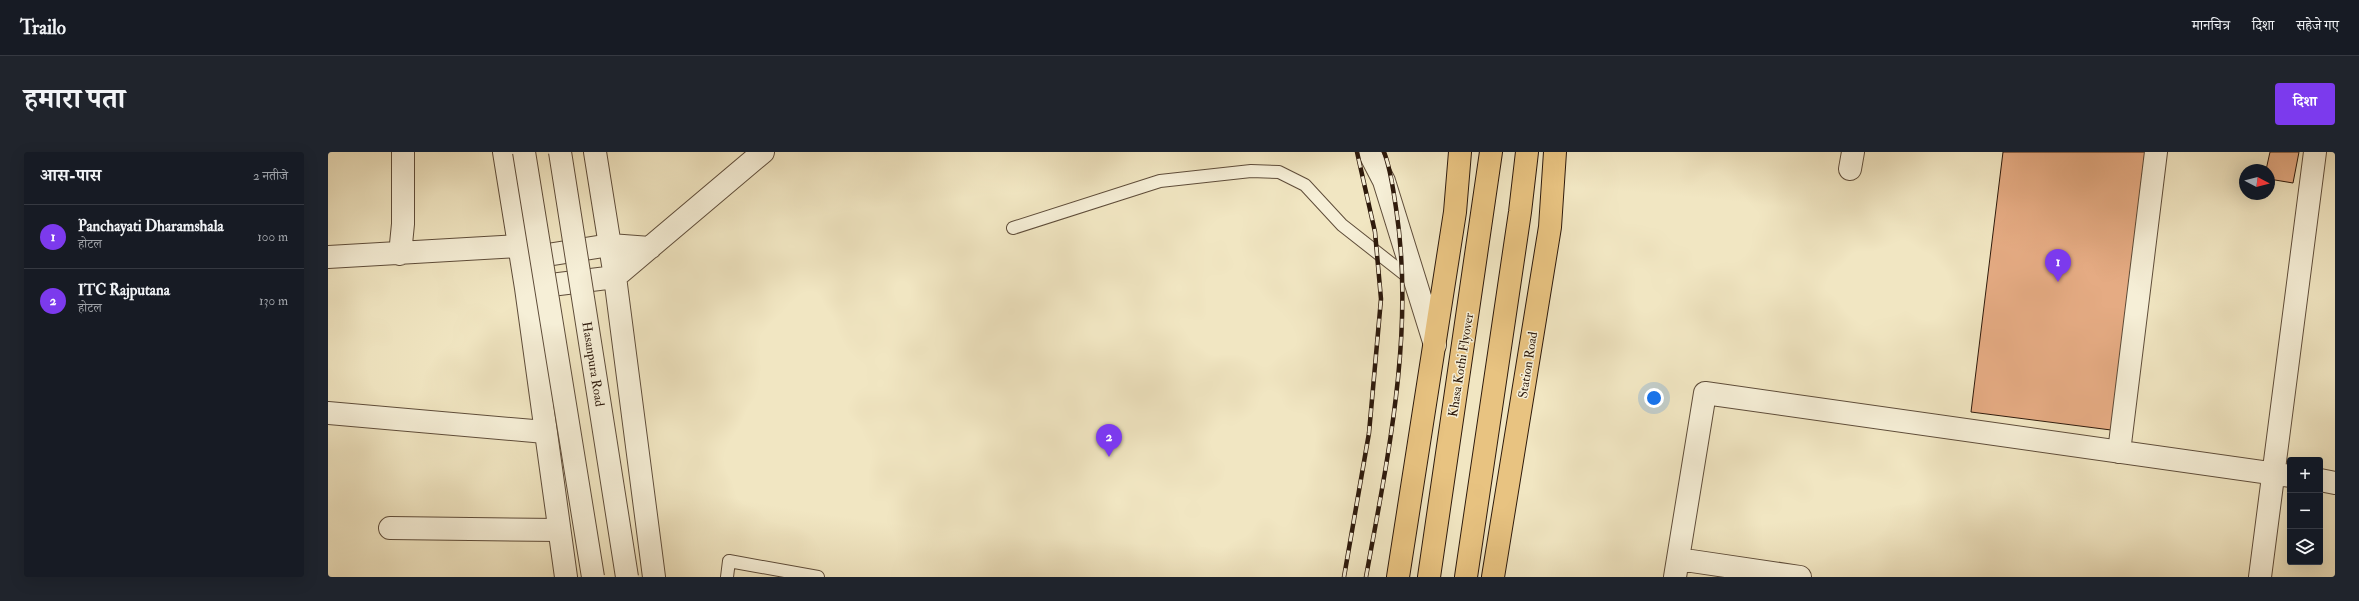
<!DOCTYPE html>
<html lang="hi">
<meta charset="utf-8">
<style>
body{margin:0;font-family:"IM FELL Double Pica","Noto Serif Devanagari",serif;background:#20242c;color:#f1f3f6}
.controls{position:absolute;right:12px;bottom:12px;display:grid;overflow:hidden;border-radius:4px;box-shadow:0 4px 16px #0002}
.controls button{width:36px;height:36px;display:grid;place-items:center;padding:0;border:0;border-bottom:1px solid #363941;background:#171b24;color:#f1f3f6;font:20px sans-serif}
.compass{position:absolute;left:1911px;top:12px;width:36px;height:36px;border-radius:50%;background:#171b24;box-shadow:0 4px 16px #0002;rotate:97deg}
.you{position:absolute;left:1326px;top:246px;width:14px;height:14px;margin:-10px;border:3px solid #fff;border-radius:50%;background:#1a73e8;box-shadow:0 0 0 6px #1a73e833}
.badge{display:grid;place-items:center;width:26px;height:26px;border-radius:50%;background:#7c3aed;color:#fff;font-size:13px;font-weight:700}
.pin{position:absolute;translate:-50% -33px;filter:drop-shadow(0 1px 2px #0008)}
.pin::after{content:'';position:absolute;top:21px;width:14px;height:12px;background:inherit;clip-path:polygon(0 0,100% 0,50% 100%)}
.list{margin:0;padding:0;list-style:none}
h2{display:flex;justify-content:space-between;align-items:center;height:52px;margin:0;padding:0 16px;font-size:17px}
h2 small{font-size:13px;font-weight:400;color:#9ea1a6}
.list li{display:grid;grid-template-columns:26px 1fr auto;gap:12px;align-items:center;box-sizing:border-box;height:64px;padding:0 16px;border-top:1px solid #363941}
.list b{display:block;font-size:15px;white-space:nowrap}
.list p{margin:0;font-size:13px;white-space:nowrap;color:#9ea1a6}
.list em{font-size:13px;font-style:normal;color:#9ea1a6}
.icon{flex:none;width:22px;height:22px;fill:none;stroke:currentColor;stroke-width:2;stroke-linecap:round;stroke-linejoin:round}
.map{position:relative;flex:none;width:2007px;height:425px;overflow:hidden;border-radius:4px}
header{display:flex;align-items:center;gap:24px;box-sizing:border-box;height:56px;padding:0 20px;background:#171b24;border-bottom:1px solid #363941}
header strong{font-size:19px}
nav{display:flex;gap:22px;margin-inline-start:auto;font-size:14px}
.intro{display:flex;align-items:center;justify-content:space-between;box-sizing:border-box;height:96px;padding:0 24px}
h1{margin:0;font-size:28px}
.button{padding:10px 18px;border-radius:4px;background:#7c3aed;color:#fff;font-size:14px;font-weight:700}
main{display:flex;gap:24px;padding:0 24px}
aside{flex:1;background:#171b24;border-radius:4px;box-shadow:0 4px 16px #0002}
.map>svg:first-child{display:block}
.building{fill:#e5ab83;stroke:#2e1a0c}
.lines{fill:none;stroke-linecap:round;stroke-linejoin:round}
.service-casing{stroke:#5f4d3a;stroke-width:14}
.minor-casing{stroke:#5f4d3a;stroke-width:24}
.tertiary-casing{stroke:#5f4d3a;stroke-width:24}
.primary-casing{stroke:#2e1a0c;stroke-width:24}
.service{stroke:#f6efd7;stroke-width:12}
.minor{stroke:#f6efd7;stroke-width:22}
.tertiary{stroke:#f6efd7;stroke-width:22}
.primary{stroke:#e8c381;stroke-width:22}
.rail-casing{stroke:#2e1a0c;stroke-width:4.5}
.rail{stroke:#f6efd7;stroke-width:3;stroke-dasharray:9;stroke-linecap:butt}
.tertiary-bridge-casing{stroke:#5f4d3a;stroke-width:24;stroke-linecap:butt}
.tertiary-bridge{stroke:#f6efd7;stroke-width:22}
.labels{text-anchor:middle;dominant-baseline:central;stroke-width:3;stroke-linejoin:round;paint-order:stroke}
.street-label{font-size:13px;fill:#2e1a0c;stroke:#f6efd7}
</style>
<header>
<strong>Trailo</strong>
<nav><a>मानचित्र</a><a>दिशा</a><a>सहेजे गए</a></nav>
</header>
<div class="intro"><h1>हमारा पता</h1><a class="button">दिशा</a></div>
<main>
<aside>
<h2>आस-पास<small>2 नतीजे</small></h2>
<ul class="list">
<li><span class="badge">1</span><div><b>Panchayati Dharamshala</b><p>होटल</p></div><em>100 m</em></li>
<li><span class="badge">2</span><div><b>ITC Rajputana</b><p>होटल</p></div><em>130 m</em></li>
</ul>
</aside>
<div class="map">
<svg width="2007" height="425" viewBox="0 0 2007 425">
<rect width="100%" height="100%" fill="#f1e6c2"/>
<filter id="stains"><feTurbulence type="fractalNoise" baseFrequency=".005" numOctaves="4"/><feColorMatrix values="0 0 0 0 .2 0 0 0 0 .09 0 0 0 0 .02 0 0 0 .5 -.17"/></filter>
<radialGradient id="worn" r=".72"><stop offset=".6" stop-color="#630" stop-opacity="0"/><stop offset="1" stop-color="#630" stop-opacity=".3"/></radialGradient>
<path class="building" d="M 1675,0 L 1817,0 L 1783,278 L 1643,260 Z
M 1942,0 L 1971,0 L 1965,31 L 1941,27 L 1941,18 L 1938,18 Z"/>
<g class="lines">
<defs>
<path id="service" d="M 685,76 L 832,29 L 923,19 L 951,20 L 977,33 L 1014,73 L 1084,128
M 399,425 L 401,409 L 490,425"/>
<path id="minor" d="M 1041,0 L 1056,29 L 1107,193
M 1522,17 L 1525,0
M 72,102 L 75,72 L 75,0
M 0,105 L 191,94
M 0,261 L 217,280
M 1791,300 L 1828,0
M 1992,328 L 2007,331
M 62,376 L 231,378
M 1350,407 L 1472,425
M 1347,425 L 1377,241 L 1962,324
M 1932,425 L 1987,0"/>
<path id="tertiary" d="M 176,0 L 198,136 L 238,425
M 267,0 L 287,125 L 326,425
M 194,107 L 282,93 L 322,96
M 199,136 L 287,125 L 435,0"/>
<path id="primary" d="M 1070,425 L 1127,60 L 1132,0
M 1101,425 L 1163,0
M 1138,425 L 1192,60 L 1199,0
M 1165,425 L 1222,75 L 1227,0"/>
</defs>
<use href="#service" class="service-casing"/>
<use href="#minor" class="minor-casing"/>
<use href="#tertiary" class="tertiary-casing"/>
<use href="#primary" class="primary-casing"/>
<use href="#service" class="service"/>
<use href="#minor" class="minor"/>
<use href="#tertiary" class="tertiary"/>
<use href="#primary" class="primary"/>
<defs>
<path id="rail" d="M 1016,425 L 1041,281 L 1053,147 L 1047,80 L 1029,0
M 1038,425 C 1060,304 1087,179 1068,56 C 1065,37 1063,18 1056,0"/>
</defs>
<use href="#rail" class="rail-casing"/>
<use href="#rail" class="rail"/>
<defs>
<path id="tertiary-bridge" d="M 196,0 L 265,425
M 232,0 L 299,425"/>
</defs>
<use href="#tertiary-bridge" class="tertiary-bridge-casing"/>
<use href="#tertiary-bridge" class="tertiary-bridge"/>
</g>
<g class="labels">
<g class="street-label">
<text transform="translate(265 212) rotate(81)">Hasanpura Road</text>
<text transform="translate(1133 213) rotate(-81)">Khasa Kothi Flyover</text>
<text transform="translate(1200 213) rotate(-81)">Station Road</text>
</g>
</g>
<rect width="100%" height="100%" filter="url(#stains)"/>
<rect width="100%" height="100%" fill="url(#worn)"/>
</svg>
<div class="controls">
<button>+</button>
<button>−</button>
<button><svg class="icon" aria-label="layers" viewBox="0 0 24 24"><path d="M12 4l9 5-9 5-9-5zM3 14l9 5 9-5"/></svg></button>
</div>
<svg class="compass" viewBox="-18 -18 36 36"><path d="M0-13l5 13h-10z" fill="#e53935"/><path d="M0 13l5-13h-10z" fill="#9ea1a6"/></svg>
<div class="you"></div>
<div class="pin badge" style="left:1730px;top:130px">1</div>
<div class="pin badge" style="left:781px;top:305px">2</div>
</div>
</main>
